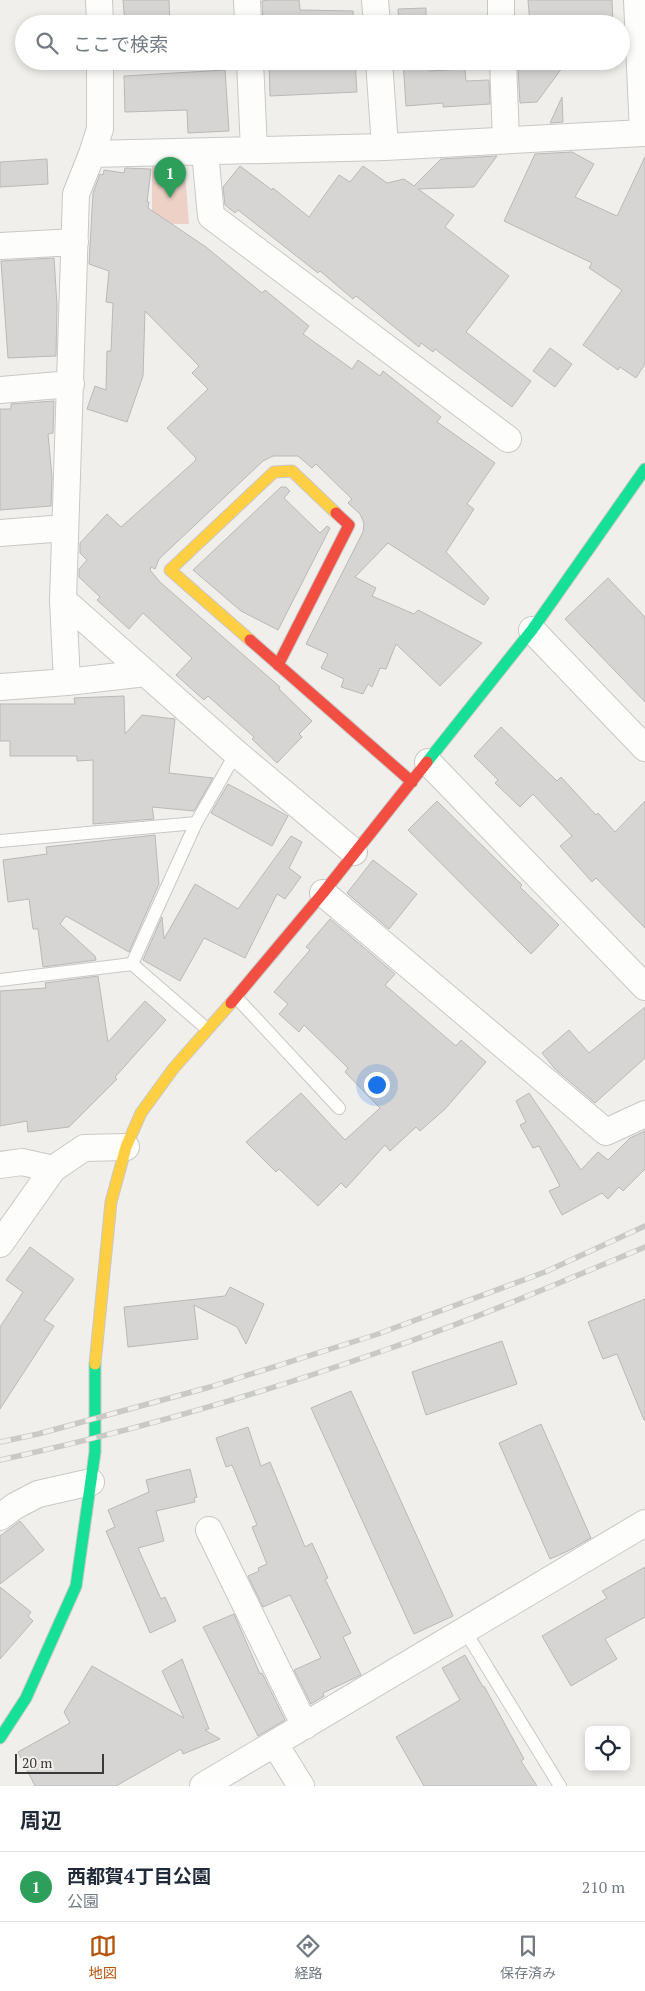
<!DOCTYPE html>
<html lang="ja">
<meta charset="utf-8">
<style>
body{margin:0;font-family:"PT Serif","Noto Sans JP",serif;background:#f6f6f7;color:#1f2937}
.controls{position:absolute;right:15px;bottom:15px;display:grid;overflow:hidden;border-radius:8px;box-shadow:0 2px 8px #0003}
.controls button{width:45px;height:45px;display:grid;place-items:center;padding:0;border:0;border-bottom:1px solid #e0e1e3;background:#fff;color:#1f2937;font:25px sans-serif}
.scale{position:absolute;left:15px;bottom:12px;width:89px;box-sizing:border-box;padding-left:5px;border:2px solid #3a3938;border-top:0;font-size:14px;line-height:18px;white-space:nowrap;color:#3a3938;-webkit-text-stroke:4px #f2efeb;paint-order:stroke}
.you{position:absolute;left:376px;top:1084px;width:18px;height:18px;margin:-12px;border:4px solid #fff;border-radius:50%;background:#1a73e8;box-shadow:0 0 0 8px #1a73e833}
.badge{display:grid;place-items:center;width:32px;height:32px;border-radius:50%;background:#b45309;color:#fff;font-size:16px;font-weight:700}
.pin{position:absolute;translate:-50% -41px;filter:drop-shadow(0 1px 2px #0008)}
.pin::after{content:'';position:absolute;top:26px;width:18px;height:15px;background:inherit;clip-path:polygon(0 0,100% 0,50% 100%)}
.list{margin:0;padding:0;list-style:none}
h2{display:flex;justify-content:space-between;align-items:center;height:65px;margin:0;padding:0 20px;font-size:21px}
h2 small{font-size:16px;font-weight:400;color:#747a83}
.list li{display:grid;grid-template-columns:32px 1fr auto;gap:15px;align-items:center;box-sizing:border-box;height:70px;padding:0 20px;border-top:1px solid #e0e1e3}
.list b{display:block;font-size:19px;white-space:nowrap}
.list p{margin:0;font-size:16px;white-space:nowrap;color:#747a83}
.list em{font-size:16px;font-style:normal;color:#747a83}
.icon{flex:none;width:28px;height:28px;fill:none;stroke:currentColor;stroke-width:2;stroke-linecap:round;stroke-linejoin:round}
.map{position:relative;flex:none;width:645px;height:1786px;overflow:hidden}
.search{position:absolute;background:#fff;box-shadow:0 2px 8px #0003;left:15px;right:15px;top:15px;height:55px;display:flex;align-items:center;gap:12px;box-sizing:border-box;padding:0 18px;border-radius:28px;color:#747a83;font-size:19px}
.sheet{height:135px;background:#fff}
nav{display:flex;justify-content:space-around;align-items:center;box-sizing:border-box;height:70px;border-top:1px solid #e0e1e3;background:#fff;font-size:14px;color:#747a83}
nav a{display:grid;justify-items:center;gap:2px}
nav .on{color:#b45309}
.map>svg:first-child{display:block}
.green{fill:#edd0c6}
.building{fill:#d6d5d3;stroke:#bab9b7}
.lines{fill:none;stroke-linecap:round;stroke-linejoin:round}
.lane-casing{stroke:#cac8c7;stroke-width:14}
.street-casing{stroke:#cac8c7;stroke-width:28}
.fast-casing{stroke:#cac8c7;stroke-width:13}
.slow-casing{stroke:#cac8c7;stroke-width:13}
.jam-casing{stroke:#cac8c7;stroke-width:13}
.lane{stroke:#fdfdfc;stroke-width:12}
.street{stroke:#fdfdfc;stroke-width:26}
.fast{stroke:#16e098;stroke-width:11}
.slow{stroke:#ffcf43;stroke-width:11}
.jam{stroke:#f24e42;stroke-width:11}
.rail-casing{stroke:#c9c9c8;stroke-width:5.5}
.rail{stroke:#f2efeb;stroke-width:4;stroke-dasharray:11;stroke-linecap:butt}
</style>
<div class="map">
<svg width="645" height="1786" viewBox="0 0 645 1786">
<rect width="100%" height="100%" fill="#f1efec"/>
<path class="green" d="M 152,163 L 178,165 L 185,173 L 189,224 L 152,224 Z"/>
<path class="building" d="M 123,0 L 169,0 L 170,24 L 125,24 Z
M 269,0 L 299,0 L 300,10 L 353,11 L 354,24 L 263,24 L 262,1 Z
M 528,0 L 612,0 L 613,24 L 530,24 Z
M 426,8 L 426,24 L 399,24 L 398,9 Z
M 269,61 L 355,61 L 357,92 L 270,96 Z
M 403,61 L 428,61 L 429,71 L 465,69 L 466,81 L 489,80 L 490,104 L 443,107 L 443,103 L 406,106 Z
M 565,64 L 537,102 L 520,103 L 518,66 Z
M 225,70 L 229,131 L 188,133 L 187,110 L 125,112 L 124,76 Z
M 562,97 L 563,122 L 550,123 Z
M 572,152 L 594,164 L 575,197 L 617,216 L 645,157 L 645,364 L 636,378 L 620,367 L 618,370 L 583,345 L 622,290 L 589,268 L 592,263 L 504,221 L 535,154 Z
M 497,156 L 474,187 L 418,189 L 454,215 L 445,227 L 509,276 L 466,332 L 531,381 L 512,407 L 435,349 L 433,352 L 421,343 L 419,347 L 356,296 L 353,299 L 320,271 L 318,273 L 238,210 L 235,213 L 225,205 L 223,187 L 240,166 L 272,190 L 273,188 L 309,217 L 339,175 L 350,182 L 363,166 L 387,183 L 404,179 L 414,186 L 441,159 Z
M 47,159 L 48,184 L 0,187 L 0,162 Z
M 125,168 L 151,169 L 147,202 L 149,202 L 148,208 L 206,247 L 262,293 L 265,290 L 309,326 L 303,334 L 352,369 L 358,360 L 380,376 L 383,371 L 441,417 L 437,422 L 495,463 L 467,504 L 474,509 L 446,552 L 489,598 L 484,605 L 388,543 L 355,577 L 376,588 L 372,596 L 414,614 L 418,610 L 482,643 L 440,686 L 396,644 L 386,669 L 380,668 L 372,687 L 368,684 L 363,694 L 341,687 L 344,679 L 321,668 L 328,654 L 306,644 L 363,532 L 364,523 L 360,514 L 348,503 L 352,499 L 316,464 L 312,468 L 298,456 L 273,456 L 263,461 L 159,559 L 155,569 L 151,567 L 150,570 L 160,582 L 280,687 L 279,689 L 312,721 L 299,734 L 302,737 L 277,763 L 252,739 L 254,737 L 208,696 L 204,700 L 176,675 L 192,658 L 143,613 L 129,629 L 97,600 L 100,597 L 79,577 L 79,569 L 87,560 L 80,553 L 80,543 L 107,514 L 121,527 L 195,461 L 196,458 L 167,428 L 208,389 L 192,373 L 199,366 L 145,311 L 143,376 L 127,422 L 87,409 L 95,386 L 106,390 L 107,351 L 111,351 L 113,303 L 106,302 L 109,271 L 89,264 L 93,193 L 100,174 L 103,175 L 104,170 L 124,173 Z
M 54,258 L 57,305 L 56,356 L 8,358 L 1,261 Z
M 550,348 L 572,364 L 555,387 L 533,371 Z
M 54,401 L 53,433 L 48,434 L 52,477 L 51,506 L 0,510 L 0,409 L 11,409 L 11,404 Z
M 281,487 L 286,487 L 290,491 L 284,498 L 320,533 L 327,526 L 330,528 L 278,630 L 241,611 L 193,570 Z
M 608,578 L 645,617 L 645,702 L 565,619 Z
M 124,696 L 125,734 L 142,715 L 175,719 L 169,773 L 213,778 L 194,811 L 152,807 L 154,819 L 93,824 L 93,760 L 77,761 L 77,756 L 10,756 L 10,741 L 0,741 L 0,704 L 75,704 L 74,698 Z
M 501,727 L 557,781 L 561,777 L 596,815 L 598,813 L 615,832 L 645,801 L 645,928 L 596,878 L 592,882 L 560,846 L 572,836 L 533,794 L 520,807 L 495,783 L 498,780 L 474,756 Z
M 228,784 L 288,816 L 272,846 L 211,813 Z
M 437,801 L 514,877 L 522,885 L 520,887 L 559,925 L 531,954 L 408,830 Z
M 155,835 L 159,884 L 129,952 L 66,916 L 60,924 L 95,956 L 96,960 L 43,967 L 38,929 L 33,929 L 29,899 L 8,902 L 3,860 L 47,854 L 46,847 Z
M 291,836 L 302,842 L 289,868 L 301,877 L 285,899 L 277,894 L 245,958 L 204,938 L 180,981 L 143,960 L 162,917 L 164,939 L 195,884 L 238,909 Z
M 373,860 L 417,894 L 389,929 L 347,893 Z
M 330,919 L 395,974 L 385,985 L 456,1046 L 461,1040 L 486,1062 L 445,1109 L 420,1131 L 416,1127 L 390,1151 L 385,1145 L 346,1188 L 341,1183 L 318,1206 L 279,1169 L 276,1172 L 246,1142 L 301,1093 L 345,1140 L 380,1108 L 345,1072 L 348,1068 L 304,1025 L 299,1032 L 279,1014 L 288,1004 L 274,992 L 310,950 L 306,947 Z
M 98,976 L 108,1042 L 145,1001 L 166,1020 L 115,1077 L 117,1079 L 69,1127 L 28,1132 L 27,1121 L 0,1126 L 0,991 L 46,988 L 45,983 Z
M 645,1007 L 645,1058 L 595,1103 L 555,1069 L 542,1053 L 569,1030 L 589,1053 Z
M 529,1093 L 581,1170 L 598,1152 L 608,1160 L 630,1138 L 645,1131 L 645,1169 L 623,1191 L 619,1187 L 608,1199 L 602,1193 L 562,1215 L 549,1191 L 560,1186 L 539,1146 L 533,1148 L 520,1125 L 526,1122 L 516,1101 Z
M 30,1247 L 74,1279 L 44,1320 L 54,1326 L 0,1409 L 0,1327 L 23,1292 L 6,1280 Z
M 230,1287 L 264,1304 L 246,1344 L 237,1327 L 194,1305 L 198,1339 L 128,1347 L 124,1307 L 225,1296 Z
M 645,1299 L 645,1420 L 644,1420 L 617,1354 L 603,1359 L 588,1322 Z
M 502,1341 L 517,1384 L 426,1415 L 412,1372 Z
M 351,1391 L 453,1616 L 414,1634 L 311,1408 Z
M 541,1424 L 591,1538 L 568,1551 L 550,1559 L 499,1443 Z
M 248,1427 L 261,1466 L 270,1462 L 305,1547 L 312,1543 L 328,1578 L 325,1579 L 351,1633 L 343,1637 L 361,1675 L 323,1693 L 324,1696 L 311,1704 L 294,1670 L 321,1658 L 290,1595 L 263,1607 L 248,1576 L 259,1571 L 258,1568 L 267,1564 L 252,1527 L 257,1525 L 232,1465 L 226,1467 L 216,1438 Z
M 190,1469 L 197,1497 L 194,1498 L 195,1502 L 156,1511 L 164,1541 L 138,1548 L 161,1599 L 165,1597 L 176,1621 L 150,1633 L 106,1531 L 115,1527 L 108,1510 L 149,1492 L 146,1480 Z
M 20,1521 L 44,1550 L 0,1584 L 0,1536 Z
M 645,1567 L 645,1617 L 605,1639 L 617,1659 L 571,1686 L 542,1636 L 607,1598 L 602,1591 Z
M 0,1587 L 31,1612 L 28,1616 L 33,1621 L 0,1659 Z
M 234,1614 L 260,1674 L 262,1673 L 285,1720 L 258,1736 L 203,1627 Z
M 465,1655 L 483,1687 L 484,1686 L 524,1759 L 521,1761 L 537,1786 L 424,1786 L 396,1737 L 460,1700 L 442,1668 Z
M 182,1659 L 209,1729 L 205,1730 L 220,1739 L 183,1754 L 181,1749 L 116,1786 L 35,1786 L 18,1752 L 70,1723 L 64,1712 L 92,1666 L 184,1718 L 162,1671 Z"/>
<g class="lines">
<defs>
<path id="lane" d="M 0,841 L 196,823
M 132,964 L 196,823 L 236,753
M 0,980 L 132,964 L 207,1029
M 236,997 L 339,1108
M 465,1631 L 560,1786"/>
<path id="street" d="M 99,0 L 100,24
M 247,0 L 248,24
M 375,0 L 377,24
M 501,0 L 501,24
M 637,0 L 643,133 L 645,133
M 100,61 L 100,129 L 92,154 L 385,147 L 643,133
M 250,61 L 254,150
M 379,61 L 385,147
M 503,61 L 506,140
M 205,152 L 211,216 L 508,439
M 0,246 L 75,242
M 0,390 L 71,384
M 0,533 L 65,528
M 63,600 L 236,753 L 354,852
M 532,630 L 645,748
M 67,682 L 146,673
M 0,687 L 67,682 L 63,600 L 76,194 L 92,154
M 428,762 L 645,987
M 323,893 L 606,1132 L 645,1114
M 0,1165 L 22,1162 L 53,1169
M 0,1244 L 53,1169 L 84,1148 L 126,1147
M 0,1517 L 15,1506 L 38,1494 L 91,1482
M 209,1530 L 305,1726
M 275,1744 L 301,1786
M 203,1786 L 645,1523"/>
<path id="fast" d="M 427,762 L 532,630 L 645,469
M 0,1738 L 26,1698 L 76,1586 L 95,1452 L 95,1364"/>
<path id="slow" d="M 250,640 L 170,570 L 274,472 L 292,471 L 336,513
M 95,1364 L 111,1202 L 126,1147 L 141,1113 L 173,1069 L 231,1003"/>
<path id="jam" d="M 250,640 L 412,782
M 278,665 L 349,525 L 336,513
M 231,1003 L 323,893 L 427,762"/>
</defs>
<use href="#lane" class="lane-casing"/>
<use href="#street" class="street-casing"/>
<use href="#fast" class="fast-casing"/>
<use href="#slow" class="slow-casing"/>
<use href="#jam" class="jam-casing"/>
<use href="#lane" class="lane"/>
<use href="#street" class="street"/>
<use href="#fast" class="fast"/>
<use href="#slow" class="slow"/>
<use href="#jam" class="jam"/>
<defs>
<path id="rail" d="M 0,1442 L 38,1434 L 210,1387 L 378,1334 L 545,1272 L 645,1226
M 0,1460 C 130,1432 260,1394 385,1350 C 473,1320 559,1283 645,1247"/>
</defs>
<use href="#rail" class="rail-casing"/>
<use href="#rail" class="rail"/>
</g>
</svg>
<div class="controls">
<button><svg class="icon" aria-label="locate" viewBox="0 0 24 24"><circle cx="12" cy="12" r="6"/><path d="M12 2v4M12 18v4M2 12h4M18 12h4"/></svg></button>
</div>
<div class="scale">20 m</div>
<div class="you"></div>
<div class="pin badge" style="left:170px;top:198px;background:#2e9e5b">1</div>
<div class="search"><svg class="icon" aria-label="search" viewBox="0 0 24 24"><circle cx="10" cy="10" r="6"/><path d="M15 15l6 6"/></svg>ここで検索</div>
</div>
<section class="sheet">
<h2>周辺<small></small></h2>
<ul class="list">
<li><span class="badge" style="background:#2e9e5b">1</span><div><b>西都賀4丁目公園</b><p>公園</p></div><em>210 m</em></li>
</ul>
</section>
<nav>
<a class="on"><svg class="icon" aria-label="map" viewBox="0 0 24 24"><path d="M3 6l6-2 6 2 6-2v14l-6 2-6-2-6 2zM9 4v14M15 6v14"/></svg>地図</a>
<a><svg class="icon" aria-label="directions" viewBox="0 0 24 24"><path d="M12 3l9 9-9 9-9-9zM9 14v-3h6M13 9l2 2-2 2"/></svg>経路</a>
<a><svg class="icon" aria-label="saved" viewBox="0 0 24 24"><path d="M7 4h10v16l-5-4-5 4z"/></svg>保存済み</a>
</nav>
